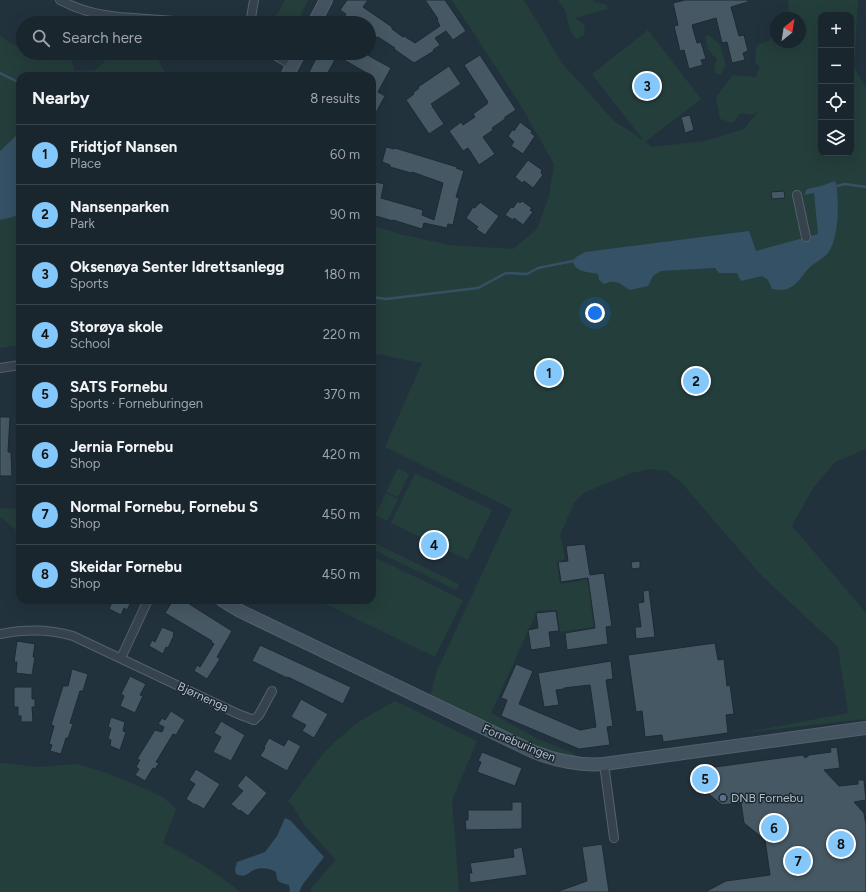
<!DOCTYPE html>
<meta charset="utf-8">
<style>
body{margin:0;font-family:Figtree,sans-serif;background:#27323a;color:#f1f3f6}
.controls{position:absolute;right:12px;top:12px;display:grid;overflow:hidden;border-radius:8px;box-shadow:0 4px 16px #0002}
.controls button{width:36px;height:36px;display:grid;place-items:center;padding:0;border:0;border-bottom:1px solid #38434a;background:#1a262e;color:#f1f3f6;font:20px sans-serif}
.compass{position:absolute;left:770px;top:12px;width:36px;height:36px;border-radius:50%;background:#1a262e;box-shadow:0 4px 16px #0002;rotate:30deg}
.you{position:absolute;left:595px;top:313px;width:14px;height:14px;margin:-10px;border:3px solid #fff;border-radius:50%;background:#1a73e8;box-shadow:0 0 0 6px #1a73e833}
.badge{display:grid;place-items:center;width:26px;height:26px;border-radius:50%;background:#83c7fb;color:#111;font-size:13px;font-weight:700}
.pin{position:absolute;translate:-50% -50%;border:2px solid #fff;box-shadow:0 1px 4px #0006}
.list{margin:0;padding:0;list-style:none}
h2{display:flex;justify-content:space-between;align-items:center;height:52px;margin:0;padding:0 16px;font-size:17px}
h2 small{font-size:13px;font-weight:400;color:#9fa5aa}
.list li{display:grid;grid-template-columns:26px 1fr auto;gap:12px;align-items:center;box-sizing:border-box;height:60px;padding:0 16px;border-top:1px solid #38434a}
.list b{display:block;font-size:15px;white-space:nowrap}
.list p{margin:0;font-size:13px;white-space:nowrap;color:#9fa5aa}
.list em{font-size:13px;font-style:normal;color:#9fa5aa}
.icon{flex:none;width:22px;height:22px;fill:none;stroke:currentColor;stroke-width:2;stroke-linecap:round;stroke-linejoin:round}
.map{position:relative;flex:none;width:866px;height:892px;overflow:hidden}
.search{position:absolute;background:#1a262e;box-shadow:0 4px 16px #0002;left:16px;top:16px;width:360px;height:44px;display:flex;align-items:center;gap:10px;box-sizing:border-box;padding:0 14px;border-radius:22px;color:#9fa5aa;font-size:15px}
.panel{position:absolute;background:#1a262e;box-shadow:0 4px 16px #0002;left:16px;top:72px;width:360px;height:532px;border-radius:12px}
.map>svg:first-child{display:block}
.green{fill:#243e3c;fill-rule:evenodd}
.water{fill:#355165}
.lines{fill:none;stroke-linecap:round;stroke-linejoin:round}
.stream{stroke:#355165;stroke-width:2.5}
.building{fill:#465863;stroke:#1d2a34}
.street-casing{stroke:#54616b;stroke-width:10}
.secondary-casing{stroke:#54616b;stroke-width:14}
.street{stroke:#36434d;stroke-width:8}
.secondary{stroke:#445360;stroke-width:12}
.service-dot{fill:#5c6f8a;stroke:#1b2832;stroke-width:1.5}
.labels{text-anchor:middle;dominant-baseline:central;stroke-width:3;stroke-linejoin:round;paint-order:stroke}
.street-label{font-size:12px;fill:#b1bec8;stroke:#1b2832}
.poi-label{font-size:12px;fill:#b1bec8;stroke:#1b2832;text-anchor:start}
</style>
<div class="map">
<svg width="866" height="892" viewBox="0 0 866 892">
<rect width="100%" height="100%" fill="#22323d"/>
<path class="green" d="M 285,0 L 308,0 L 297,23 L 272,23 Z
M 452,0 L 524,0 L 562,63 L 613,120 L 644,141 L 592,74 L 648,30 L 701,99 L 645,142 L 652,147 L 705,141 L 744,129 L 758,112 L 752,115 L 741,113 L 733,123 L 720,119 L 716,97 L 733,75 L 756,77 L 760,66 L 755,63 L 757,45 L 770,40 L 774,34 L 772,27 L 776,22 L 776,42 L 800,42 L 800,18 L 789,18 L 788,0 L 858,0 L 854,67 L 866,88 L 866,449 L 835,462 L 813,488 L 792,526 L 866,613 L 866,719 L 742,733 L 848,713 L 838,647 L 763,577 L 680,481 L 667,471 L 651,469 L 631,473 L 584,493 L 574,503 L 560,535 L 565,559 L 555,564 L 557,564 L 560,584 L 581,581 L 582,576 L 587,575 L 594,627 L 560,632 L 557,610 L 537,611 L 491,713 L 538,739 L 573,753 L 578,760 L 537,748 L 430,697 L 436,673 L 512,509 L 385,447 L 422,363 L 372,353 L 372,225 L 399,234 L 450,245 L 513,249 L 537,229 L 549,196 L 554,164 L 520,104 ZM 821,15 L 851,15 L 851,153 L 821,153 Z
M 558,0 L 593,0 L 595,2 L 607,5 L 607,9 L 575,18 L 584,25 L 585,34 L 576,39 L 570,30 L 565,10 Z
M 709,35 L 720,45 L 726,65 L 721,74 L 716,74 L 714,66 L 717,60 L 708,49 L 705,36 Z
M 0,36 L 23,50 L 23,53 L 29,53 L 33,55 L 35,53 L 69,53 L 75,71 L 96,70 L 111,55 L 157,58 L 167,76 L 20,76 L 20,345 L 0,348 Z
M 398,468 L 409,474 L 398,497 L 386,492 Z
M 415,473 L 492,510 L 468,560 L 391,523 Z
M 386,493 L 398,499 L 387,521 L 375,515 Z
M 6,508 L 20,509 L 20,532 C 12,529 7,521 0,517 L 0,509 Z
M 372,542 L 459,584 L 456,590 L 372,549 Z
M 372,556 L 463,600 L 435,657 L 320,601 L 320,600 L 372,600 Z
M 395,701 L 477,741 L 452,800 L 459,892 L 311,892 L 311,888 L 336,860 L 305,826 L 293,806 L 288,801 L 322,755 L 335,742 L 351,728 L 363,719 Z
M 5,763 L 38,767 L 76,764 L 107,773 L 143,788 L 163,797 L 176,809 L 163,843 C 190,857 217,872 240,892 L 0,892 L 0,764 Z"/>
<path class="water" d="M 18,134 L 20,134 L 20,215 L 1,220 L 0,218 L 0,151 Z
M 835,181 C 840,196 839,240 828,253 C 823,259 815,262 809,268 C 801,277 794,290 781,290 C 778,290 775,289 772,289 L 768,280 L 762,276 L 741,281 L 737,273 L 719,273 L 715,268 L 661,271 L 653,276 L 648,286 L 630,290 C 619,283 616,279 604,284 L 599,280 L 598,274 C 589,272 574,272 573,261 L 576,257 L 585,252 L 749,231 L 756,251 L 818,234 L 814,193 L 804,195 L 807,189 L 821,186 Z
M 285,818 L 291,821 L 324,857 L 303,884 L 299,892 L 290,892 L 289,885 C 279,882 277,883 276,872 C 270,868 260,867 254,870 C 246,874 246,878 236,874 L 235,869 L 237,862 L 265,852 L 277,836 Z"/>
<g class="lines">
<path class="stream" d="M 0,73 L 20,83
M 837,186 L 845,184 L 866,187
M 372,297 L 386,299 L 478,288 L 506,273 L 527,274 L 538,268 L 573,261"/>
</g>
<path class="building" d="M 347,0 L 368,0 L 363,7 L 392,27 L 392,29 L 403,37 L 404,36 L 415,43 L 440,26 L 437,20 L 438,19 L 425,0 L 445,0 L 462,25 L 466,31 L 453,40 L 446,31 L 435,38 L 440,45 L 433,50 L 434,51 L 414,63 L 394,49 L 395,48 L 378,37 L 378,38 L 369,32 L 369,23 L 356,23 L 345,16 L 346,14 L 340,10 Z
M 685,0 L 748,0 L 748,2 L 731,7 L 739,36 L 744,35 L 748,51 L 743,53 L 745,60 L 732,63 L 727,42 L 722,43 L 716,18 L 692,25 L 697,43 L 701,42 L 706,59 L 701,60 L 703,65 L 689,69 L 684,50 L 680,51 L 674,26 L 678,25 L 673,3 Z
M 319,53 L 364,53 L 391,68 L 378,92 L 385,96 L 372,120 L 372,76 L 337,56 L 326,76 L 307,76 Z
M 480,55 L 516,110 L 505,117 L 505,119 L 492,128 L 493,130 L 483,137 L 495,154 L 479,165 L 468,148 L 463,151 L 449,131 L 461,122 L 463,125 L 475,117 L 473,114 L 487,104 L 487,103 L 488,102 L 464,65 Z
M 449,66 L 461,84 L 431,104 L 433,106 L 432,106 L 444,124 L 429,134 L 406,100 L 414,94 L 413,93 L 419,88 L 418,87 Z
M 690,115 L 694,130 L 685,133 L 681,117 Z
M 520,122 L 532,131 L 531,133 L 535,136 L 523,154 L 511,146 L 514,142 L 508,136 L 513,129 L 514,131 Z
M 386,147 L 394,149 L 395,148 L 457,167 L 456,168 L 464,171 L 456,197 L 459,198 L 453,225 L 448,224 L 447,228 L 424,223 L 422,229 L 393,220 L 393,221 L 372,215 L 372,181 L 384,184 L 381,198 L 423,210 L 422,215 L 434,220 L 443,183 L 412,172 L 411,173 L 390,167 L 390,165 L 382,162 Z
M 528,160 L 542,170 L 541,173 L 543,175 L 533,188 L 524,181 L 522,183 L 515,177 Z
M 784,191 L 785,198 L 772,199 L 771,192 Z
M 518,201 L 520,203 L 522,201 L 532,208 L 530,210 L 533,212 L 523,225 L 514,218 L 513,220 L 505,215 L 511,207 L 513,208 Z
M 480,202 L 499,216 L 485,235 L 476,229 L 478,227 L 466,218 L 473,207 L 475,208 L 478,204 L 479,204 Z
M 0,417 L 10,417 L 8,452 L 11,452 L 12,476 L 0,476 Z
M 585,544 L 590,575 L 604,573 L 612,626 L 606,627 L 608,644 L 567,650 L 565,633 L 595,628 L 588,578 L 561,582 L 558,562 L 568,561 L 566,546 Z
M 640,561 L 640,568 L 632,569 L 631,562 Z
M 649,590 L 655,637 L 636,639 L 635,627 L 641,627 L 638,603 L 644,602 L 643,591 Z
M 113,600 L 132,600 L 127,610 L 124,608 L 121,615 L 109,609 Z
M 173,600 L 183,600 L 232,631 L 217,657 L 220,659 L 207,679 L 194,671 L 197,665 L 200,667 L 214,644 L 211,642 L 212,641 L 165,613 Z
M 556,611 L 559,631 L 549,632 L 551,647 L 531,650 L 528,630 L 538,628 L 536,613 Z
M 162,627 L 174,632 L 173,635 L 174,635 L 168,648 L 166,647 L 163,654 L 149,646 L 152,640 L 155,642 Z
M 17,641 L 35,644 L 33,657 L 35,657 L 32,675 L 16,673 L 17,662 L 14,662 Z
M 715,643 L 718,660 L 724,659 L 727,686 L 730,685 L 734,714 L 726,715 L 728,733 L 663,742 L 662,735 L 645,737 L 642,711 L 636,712 L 628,655 Z
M 260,645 L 351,687 L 343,704 L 290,678 L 287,677 L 287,678 L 252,661 Z
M 611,661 L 613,679 L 606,680 L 613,726 L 607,727 L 610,745 L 579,749 L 501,716 L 507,700 L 501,698 L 516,664 L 533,671 L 519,704 L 580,730 L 596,727 L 590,685 L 564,688 L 564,689 L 556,690 L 559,705 L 544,707 L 538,673 Z
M 72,669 L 88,674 L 83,691 L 80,691 L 70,723 L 73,724 L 68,738 L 66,738 L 61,754 L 50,751 L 52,745 L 49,744 L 54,726 L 51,725 L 63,686 L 68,686 Z
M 130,676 L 146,684 L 140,695 L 143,696 L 135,713 L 120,706 L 124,696 L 121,694 Z
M 14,687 L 32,687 L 32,699 L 35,699 L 35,707 L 32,707 L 33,722 L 21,722 L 21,716 L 18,716 L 18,707 L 14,707 Z
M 301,699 L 328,714 L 314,738 L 302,731 L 306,725 L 291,717 Z
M 171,711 L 185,720 L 176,735 L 173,734 L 156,762 L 159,763 L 155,769 L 153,768 L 145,781 L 135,775 L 139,769 L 136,767 L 140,760 L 137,759 L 155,730 L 162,732 L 164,727 L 158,724 L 162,718 L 165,720 Z
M 111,717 L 125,722 L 123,731 L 126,732 L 120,750 L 110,746 L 111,740 L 108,739 L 111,728 L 108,727 Z
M 221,721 L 245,735 L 231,761 L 213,752 L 221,737 L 214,733 Z
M 269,738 L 284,746 L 288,739 L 301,746 L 287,771 L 260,756 L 265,748 L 264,747 Z
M 837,747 L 840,768 L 824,770 L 839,786 L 858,784 L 858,780 L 864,780 L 866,800 L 854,802 L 864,813 L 866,825 L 866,892 L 705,892 L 726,881 L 770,875 L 765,840 L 744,823 L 741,803 L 722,805 L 694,782 L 693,770 L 802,755 L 806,758 L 809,755 L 831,752 L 830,748 Z
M 482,752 L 522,768 L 515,786 L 477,772 L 481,762 L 478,761 Z
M 196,769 L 220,784 L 204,809 L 195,804 L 195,805 L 186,799 L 195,784 L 189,780 Z
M 246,775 L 267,793 L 248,816 L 240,810 L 239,811 L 231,804 L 243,791 L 237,786 Z
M 512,802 L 522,802 L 522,829 L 466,830 L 465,820 L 468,820 L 468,810 L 512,810 Z
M 602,844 L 609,892 L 559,892 L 559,891 L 587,881 L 582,847 Z
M 522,847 L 527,875 L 470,883 L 469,873 L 472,873 L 470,863 L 514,857 L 513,849 Z"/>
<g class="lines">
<defs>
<path id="street" d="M 60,0 C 78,10 98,15 119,17 L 202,23
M 249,23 L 251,18 L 254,0
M 271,53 L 292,65
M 797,195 L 806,237
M 0,368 L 20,365
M 0,634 C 25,629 49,629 73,636 L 238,714 L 254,720 L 259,715 L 272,691
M 121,658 L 148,600
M 604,764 L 614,838"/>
<path id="secondary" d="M 314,23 L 326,0
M 287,76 L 299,53
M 222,600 L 240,611 L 534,752 C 557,761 579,766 604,764 L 866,728"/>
</defs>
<use href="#street" class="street-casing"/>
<use href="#secondary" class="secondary-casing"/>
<use href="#street" class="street"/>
<use href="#secondary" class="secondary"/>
</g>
<circle class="service-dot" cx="723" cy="798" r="4"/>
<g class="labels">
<g class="street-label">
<text transform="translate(203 697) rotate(25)">Bjørnenga</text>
<text transform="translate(519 743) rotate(23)">Forneburingen</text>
</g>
<g class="poi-label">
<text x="731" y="798">DNB Fornebu</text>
</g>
</g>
</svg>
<div class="controls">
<button>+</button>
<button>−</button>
<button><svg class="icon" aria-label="locate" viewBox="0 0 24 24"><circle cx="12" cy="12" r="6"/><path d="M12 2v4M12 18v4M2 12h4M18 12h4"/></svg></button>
<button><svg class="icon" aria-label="layers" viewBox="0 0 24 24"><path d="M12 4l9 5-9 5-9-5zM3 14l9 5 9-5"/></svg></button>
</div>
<svg class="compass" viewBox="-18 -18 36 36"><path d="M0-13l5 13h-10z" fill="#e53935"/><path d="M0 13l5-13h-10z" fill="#9fa5aa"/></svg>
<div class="you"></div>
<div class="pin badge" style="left:549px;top:373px">1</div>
<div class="pin badge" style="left:696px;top:381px">2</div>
<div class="pin badge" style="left:647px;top:86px">3</div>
<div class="pin badge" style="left:434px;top:545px">4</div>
<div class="pin badge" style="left:705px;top:779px">5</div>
<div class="pin badge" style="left:774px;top:828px">6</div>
<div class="pin badge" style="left:798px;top:861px">7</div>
<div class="pin badge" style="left:841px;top:844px">8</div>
<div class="search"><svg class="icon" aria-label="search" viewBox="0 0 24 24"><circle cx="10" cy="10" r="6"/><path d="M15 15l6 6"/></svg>Search here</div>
<section class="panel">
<h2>Nearby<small>8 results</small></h2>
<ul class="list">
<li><span class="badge">1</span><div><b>Fridtjof Nansen</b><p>Place</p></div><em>60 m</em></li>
<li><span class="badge">2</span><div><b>Nansenparken</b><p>Park</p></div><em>90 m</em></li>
<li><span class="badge">3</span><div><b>Oksenøya Senter Idrettsanlegg</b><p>Sports</p></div><em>180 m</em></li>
<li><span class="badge">4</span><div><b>Storøya skole</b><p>School</p></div><em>220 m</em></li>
<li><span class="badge">5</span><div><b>SATS Fornebu</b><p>Sports · Forneburingen</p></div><em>370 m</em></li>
<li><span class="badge">6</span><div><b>Jernia Fornebu</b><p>Shop</p></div><em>420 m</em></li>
<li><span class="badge">7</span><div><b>Normal Fornebu, Fornebu S</b><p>Shop</p></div><em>450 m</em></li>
<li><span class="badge">8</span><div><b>Skeidar Fornebu</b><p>Shop</p></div><em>450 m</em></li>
</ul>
</section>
</div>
